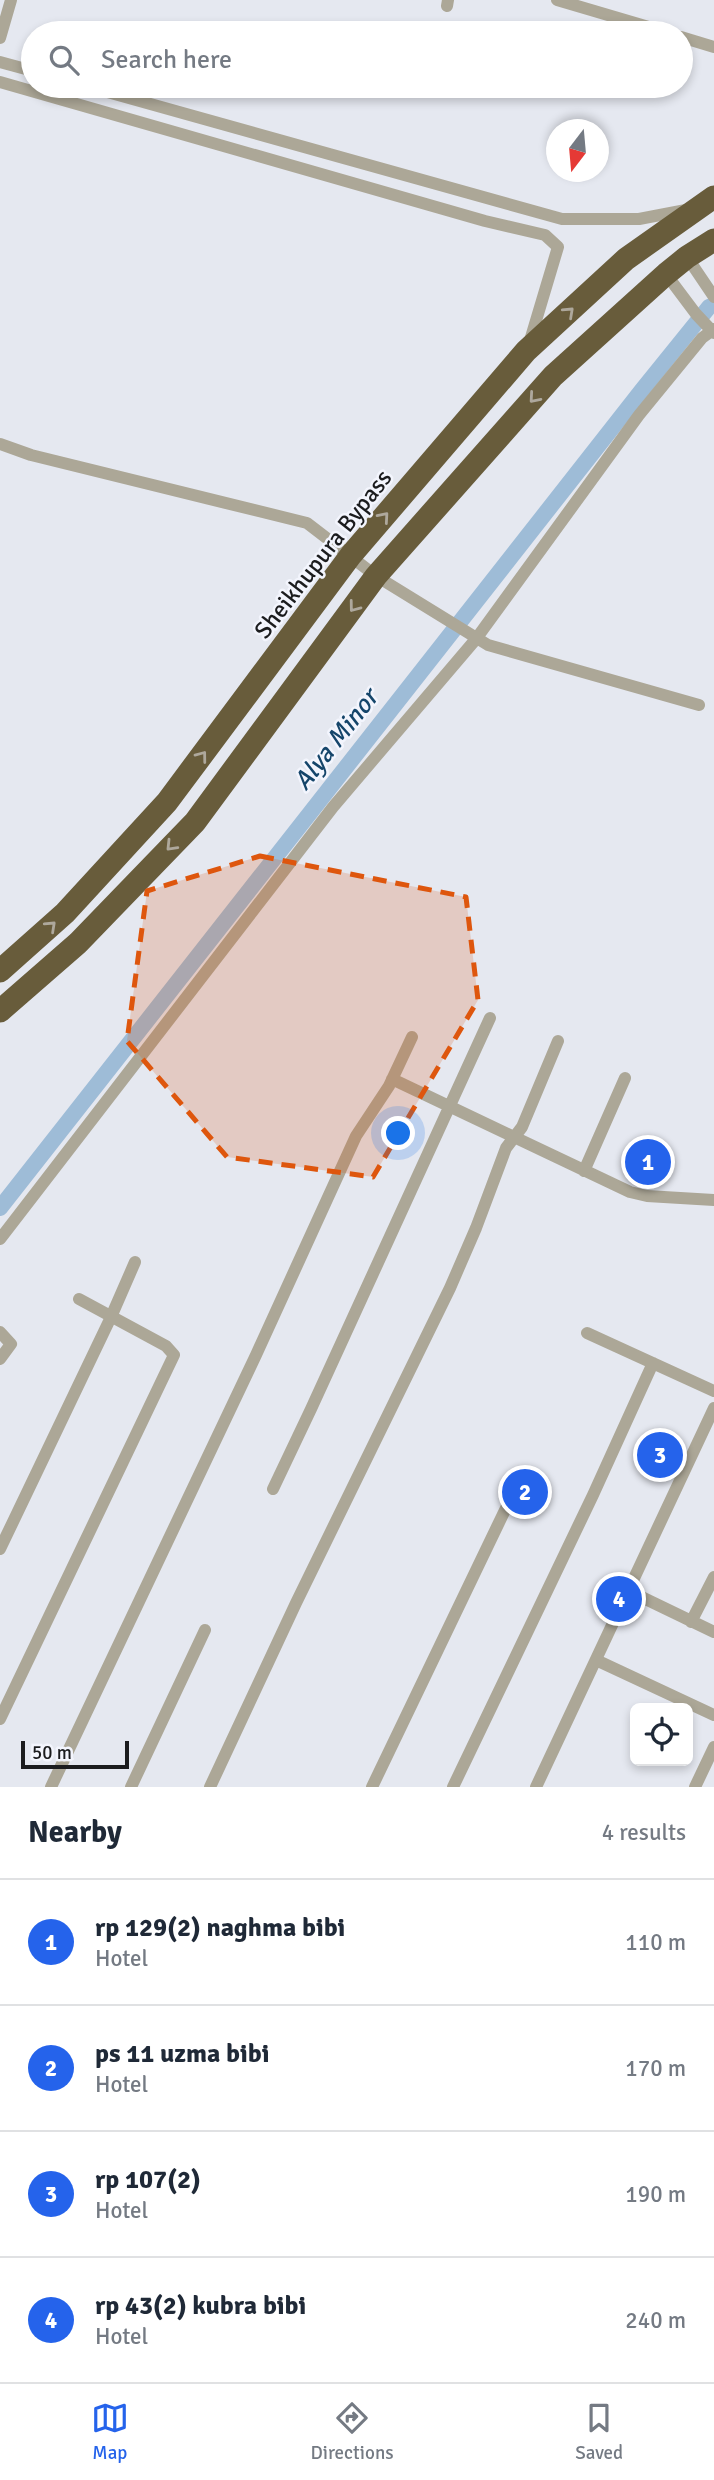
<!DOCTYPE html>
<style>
body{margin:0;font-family:Signika,sans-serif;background:#f2f2f3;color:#1f2937}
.controls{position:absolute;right:21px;bottom:21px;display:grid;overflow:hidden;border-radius:10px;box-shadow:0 4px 10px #0003}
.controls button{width:63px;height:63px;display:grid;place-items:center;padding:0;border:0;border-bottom:2px solid #e0e1e3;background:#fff;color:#1f2937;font:35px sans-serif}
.compass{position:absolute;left:546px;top:119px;width:63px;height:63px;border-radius:50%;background:#fff;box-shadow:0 4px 10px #0003;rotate:196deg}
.scale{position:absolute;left:21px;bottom:18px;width:108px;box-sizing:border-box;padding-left:7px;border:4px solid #1b1c1e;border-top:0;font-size:19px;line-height:24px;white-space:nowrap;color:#1b1c1e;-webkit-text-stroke:5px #f3f5fd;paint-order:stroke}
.you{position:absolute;left:399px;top:1134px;width:24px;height:24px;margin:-18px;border:5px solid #fff;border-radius:50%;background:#1a73e8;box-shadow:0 0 0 10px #1a73e833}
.badge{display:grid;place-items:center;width:46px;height:46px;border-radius:50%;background:#2563eb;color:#fff;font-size:23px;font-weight:700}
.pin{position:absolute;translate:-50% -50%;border:4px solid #fff;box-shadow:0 2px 7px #0006}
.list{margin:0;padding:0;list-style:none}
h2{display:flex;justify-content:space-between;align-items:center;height:91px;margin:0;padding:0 28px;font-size:30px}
h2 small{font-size:23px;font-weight:400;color:#747a83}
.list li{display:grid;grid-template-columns:46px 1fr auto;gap:21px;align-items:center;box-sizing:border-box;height:126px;padding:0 28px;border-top:2px solid #e0e1e3}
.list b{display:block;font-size:26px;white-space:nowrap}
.list p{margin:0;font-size:23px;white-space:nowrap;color:#747a83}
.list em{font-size:23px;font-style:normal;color:#747a83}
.icon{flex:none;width:38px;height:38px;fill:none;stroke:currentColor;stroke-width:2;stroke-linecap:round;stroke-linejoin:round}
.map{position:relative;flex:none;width:714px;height:1787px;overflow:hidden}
.search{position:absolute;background:#fff;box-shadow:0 4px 10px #0003;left:21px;right:21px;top:21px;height:77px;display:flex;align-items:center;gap:18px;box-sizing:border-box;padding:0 24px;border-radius:38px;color:#747a83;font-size:26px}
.sheet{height:595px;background:#fff}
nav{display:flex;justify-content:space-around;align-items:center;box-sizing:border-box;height:98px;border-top:2px solid #e0e1e3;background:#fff;font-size:19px;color:#747a83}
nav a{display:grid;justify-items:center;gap:4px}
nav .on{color:#2563eb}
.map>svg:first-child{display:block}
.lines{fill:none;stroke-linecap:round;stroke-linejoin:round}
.canal{stroke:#9ebcd7;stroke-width:16}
.street{stroke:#aca797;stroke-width:12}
.highway{stroke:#685c3b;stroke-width:23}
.oneway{stroke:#aea89c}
.marked{fill:#de560d;fill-opacity:0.2;stroke:#de560d;stroke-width:5;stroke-dasharray:14 9;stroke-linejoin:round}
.labels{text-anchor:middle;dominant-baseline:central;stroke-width:5;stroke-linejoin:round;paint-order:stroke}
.street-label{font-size:24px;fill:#1b1c1e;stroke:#f3f5fd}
.water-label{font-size:26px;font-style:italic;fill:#15456a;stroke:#f3f5fd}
</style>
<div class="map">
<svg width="714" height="1787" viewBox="0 0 714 1787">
<rect width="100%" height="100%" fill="#e5e8f0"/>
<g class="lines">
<path class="canal" d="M 0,1208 L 642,390 L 709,307 L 714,305"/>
<path class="street" d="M 557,0 L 669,33
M 447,6 L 448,0
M 681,37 L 714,47
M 0,38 L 11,0
M 0,62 L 33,71
M 0,82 L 485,221 L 545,235 L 558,247 L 529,344
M 86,86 L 562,219 L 639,219 L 686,210
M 687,257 L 714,297
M 666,274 L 696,314 L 714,333
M 0,444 L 31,455 L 307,523 L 376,576 L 488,645 L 699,705
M 392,1079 L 630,1192 L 647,1196 L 714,1200
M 584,1171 L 625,1078
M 0,1239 L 333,807 L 476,639 L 639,415 L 702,338 L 714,329
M 0,1332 L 11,1344 L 0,1359
M 587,1333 L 714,1391
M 273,1489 L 311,1409 L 490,1018
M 0,1549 L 111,1317 L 135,1262
M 629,1591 L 714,1632
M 691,1622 L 714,1577
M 596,1660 L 714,1715
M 0,1719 L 174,1355 L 166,1346 L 79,1299
M 51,1787 L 256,1355 L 356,1136 L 389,1086 L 412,1037
M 131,1787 L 205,1630
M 210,1787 L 296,1603 L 450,1288 L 476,1228 L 506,1148 L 522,1127 L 558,1041
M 372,1787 L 506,1508
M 453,1787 L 593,1495 L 653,1363
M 536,1787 L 714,1408
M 695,1787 L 714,1747"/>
<path class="highway" d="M 0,971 L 65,913 L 167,802 L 351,555 L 526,351 L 626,259 L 714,197
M 0,1011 L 78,943 L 195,822 L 376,576 L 553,376 L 666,274 L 687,257 L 714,240"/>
</g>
<defs><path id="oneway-chevron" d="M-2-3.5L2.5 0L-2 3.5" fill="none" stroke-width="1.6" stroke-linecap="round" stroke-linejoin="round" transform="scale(1.75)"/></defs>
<g class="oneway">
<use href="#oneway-chevron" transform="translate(569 312) rotate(-43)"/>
<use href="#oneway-chevron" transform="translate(534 398) rotate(131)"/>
<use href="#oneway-chevron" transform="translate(384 517) rotate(-49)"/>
<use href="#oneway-chevron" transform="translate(354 607) rotate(127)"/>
<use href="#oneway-chevron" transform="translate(202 756) rotate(-53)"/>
<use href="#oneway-chevron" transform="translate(171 846) rotate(134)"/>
<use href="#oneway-chevron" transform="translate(51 926) rotate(-43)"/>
</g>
<path class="marked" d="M 260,856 L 466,897 L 478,1000 L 373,1177 L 227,1157 L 127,1041 L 147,891 Z"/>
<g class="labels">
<g class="street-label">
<text transform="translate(323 554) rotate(-52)">Sheikhupura Bypass</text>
</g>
<g class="water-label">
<text transform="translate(336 740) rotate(-52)">Alya Minor</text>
</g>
</g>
</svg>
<div class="controls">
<button><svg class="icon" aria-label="locate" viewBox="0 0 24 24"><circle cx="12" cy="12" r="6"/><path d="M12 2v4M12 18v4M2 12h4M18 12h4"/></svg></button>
</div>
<svg class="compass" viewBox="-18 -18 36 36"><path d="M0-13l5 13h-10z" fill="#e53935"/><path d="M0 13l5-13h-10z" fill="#747a83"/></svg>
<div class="scale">50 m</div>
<div class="you"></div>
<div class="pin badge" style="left:648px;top:1162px">1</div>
<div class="pin badge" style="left:525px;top:1492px">2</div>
<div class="pin badge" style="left:660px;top:1455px">3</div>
<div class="pin badge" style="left:619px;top:1599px">4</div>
<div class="search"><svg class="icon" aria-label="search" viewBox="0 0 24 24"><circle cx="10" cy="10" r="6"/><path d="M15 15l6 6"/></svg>Search here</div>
</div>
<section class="sheet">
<h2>Nearby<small>4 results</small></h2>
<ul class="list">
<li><span class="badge">1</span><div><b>rp 129(2) naghma bibi</b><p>Hotel</p></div><em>110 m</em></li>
<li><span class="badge">2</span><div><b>ps 11 uzma bibi</b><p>Hotel</p></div><em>170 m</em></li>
<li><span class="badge">3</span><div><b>rp 107(2)</b><p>Hotel</p></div><em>190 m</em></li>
<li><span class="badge">4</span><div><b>rp 43(2) kubra bibi</b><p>Hotel</p></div><em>240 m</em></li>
</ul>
</section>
<nav>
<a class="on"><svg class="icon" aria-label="map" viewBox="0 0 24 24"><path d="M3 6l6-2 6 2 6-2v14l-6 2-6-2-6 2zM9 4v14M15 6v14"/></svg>Map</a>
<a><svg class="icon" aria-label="directions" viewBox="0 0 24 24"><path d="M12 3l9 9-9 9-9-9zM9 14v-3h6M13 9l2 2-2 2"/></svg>Directions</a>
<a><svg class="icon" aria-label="saved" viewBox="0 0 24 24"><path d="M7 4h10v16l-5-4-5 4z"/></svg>Saved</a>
</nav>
